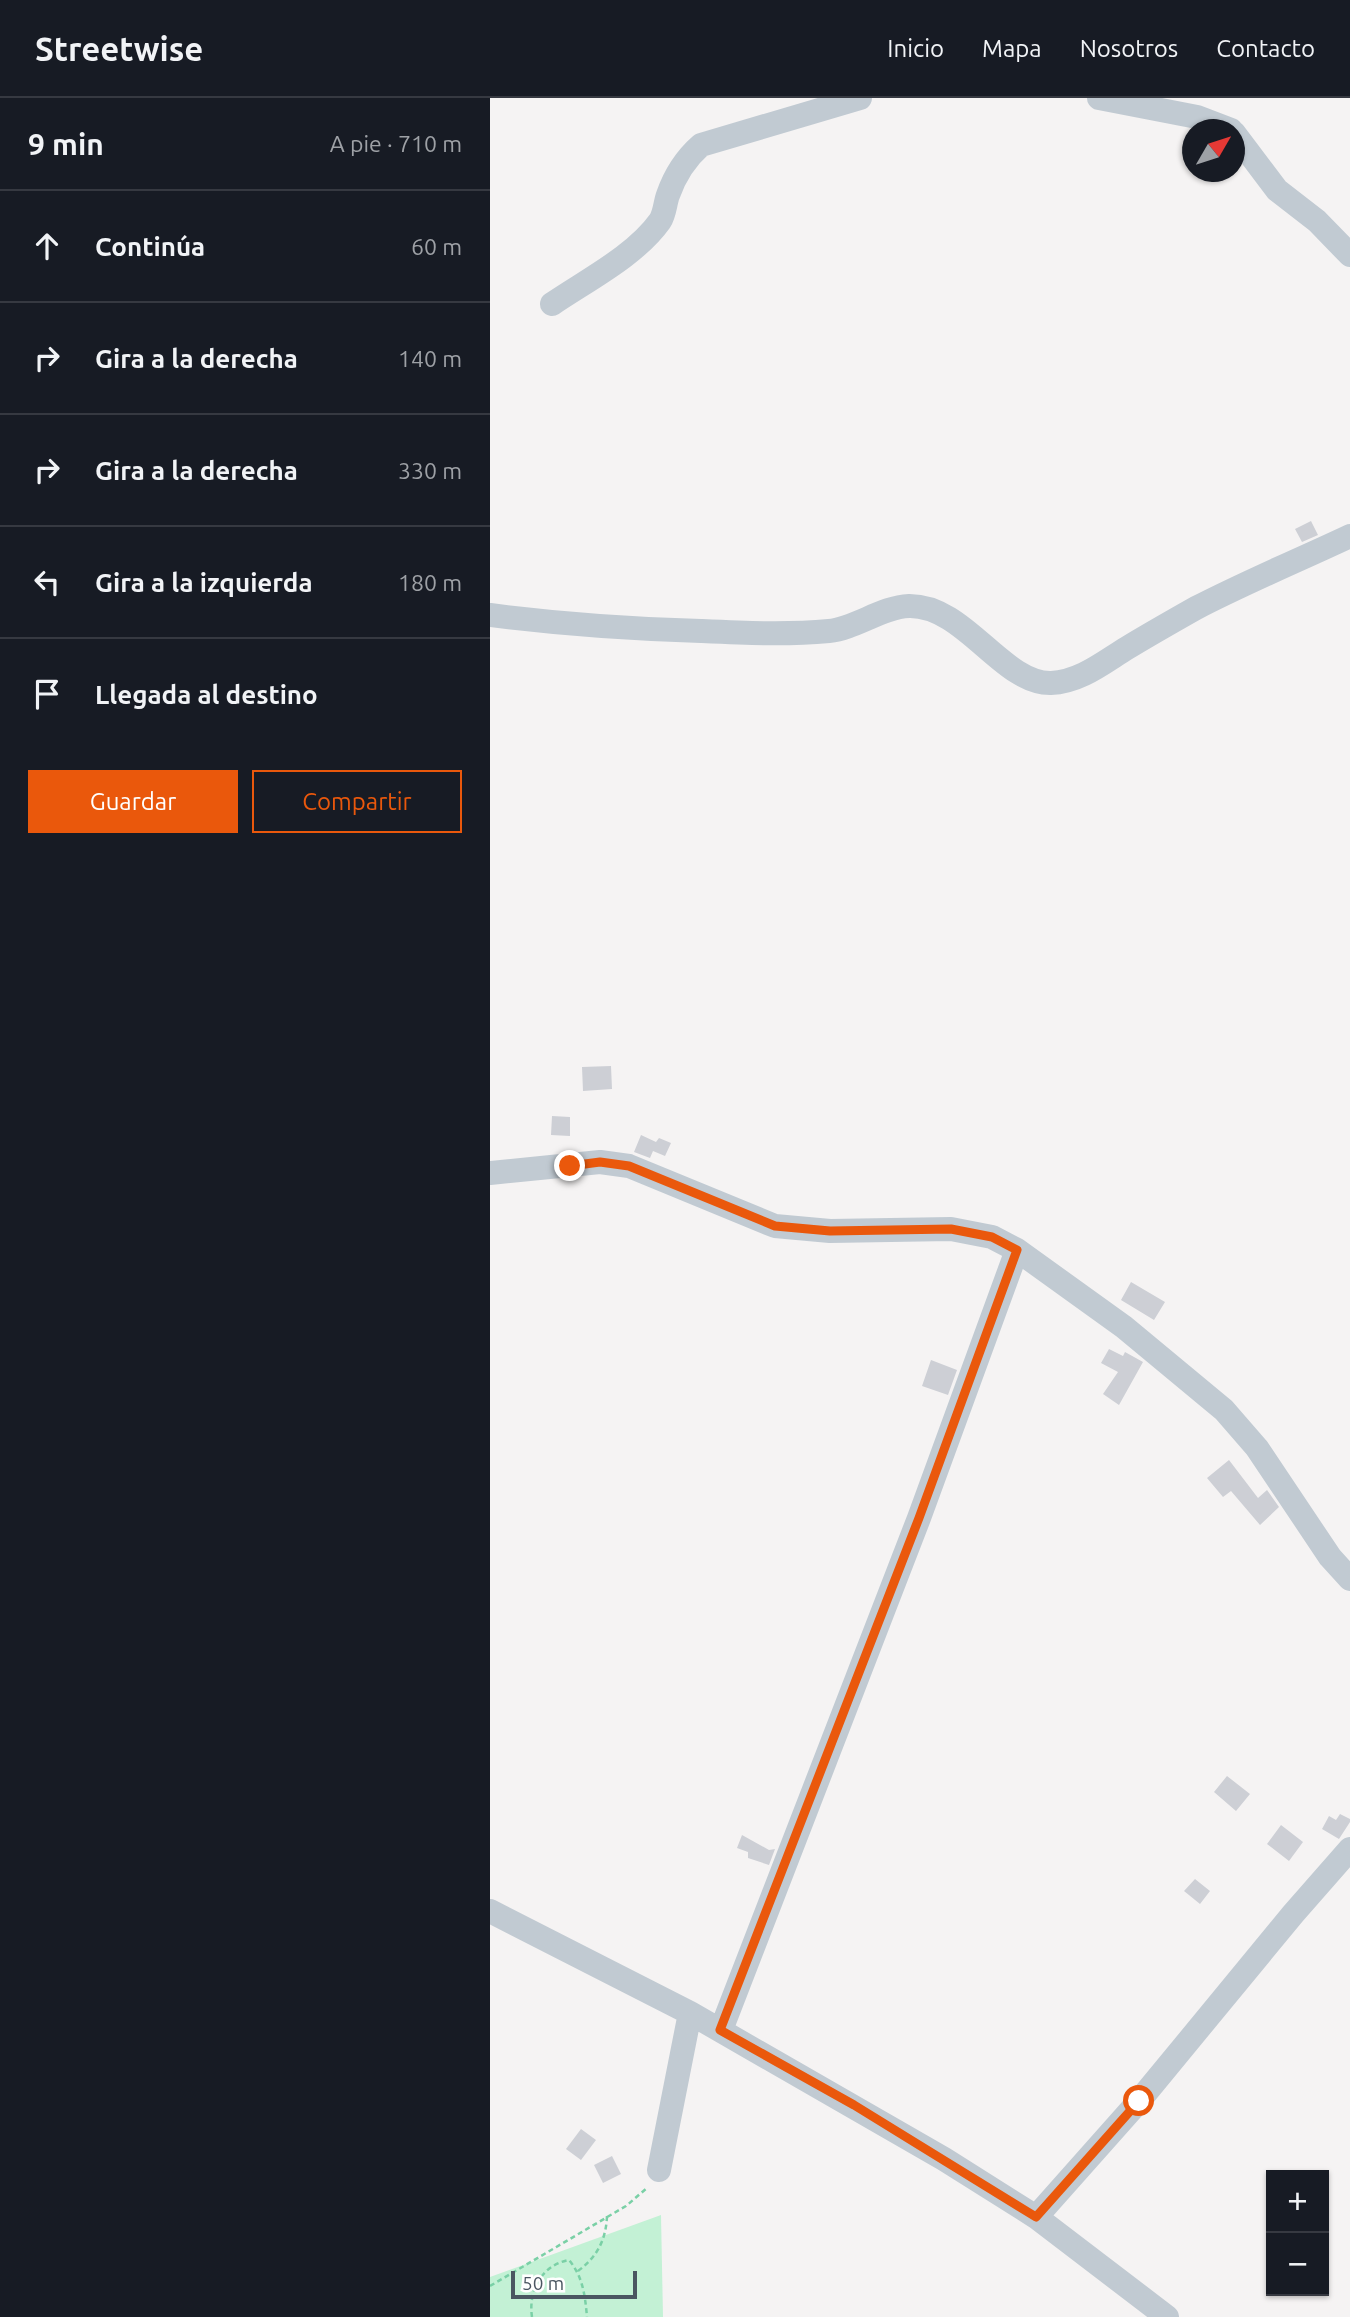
<!DOCTYPE html>
<html lang="es">
<meta charset="utf-8">
<style>
body{margin:0;font-family:Ubuntu,sans-serif;background:#242831;color:#f1f3f6}
.controls{position:absolute;right:21px;bottom:21px;display:grid;overflow:hidden;border-radius:0px;box-shadow:0 2px 5px #0004}
.controls button{width:63px;height:63px;display:grid;place-items:center;padding:0;border:0;border-bottom:2px solid #363941;background:#171b24;color:#f1f3f6;font:35px sans-serif}
.compass{position:absolute;left:692px;top:21px;width:63px;height:63px;border-radius:50%;background:#171b24;box-shadow:0 2px 5px #0004;rotate:51deg}
.scale{position:absolute;left:21px;bottom:18px;width:126px;box-sizing:border-box;padding-left:7px;border:4px solid #4a5661;border-top:0;font-size:19px;line-height:24px;white-space:nowrap;color:#4a5661;-webkit-text-stroke:5px #fff;paint-order:stroke}
.stop{position:absolute;width:21px;height:21px;margin:-16px;border:5px solid #ea580c;border-radius:50%;background:#fff}
.stop.end{background:#ea580c;border-color:#fff;box-shadow:0 2px 7px #0008}
.list{margin:0;padding:0;list-style:none}
h2{display:flex;justify-content:space-between;align-items:center;height:91px;margin:0;padding:0 28px;font-size:30px}
h2 small{font-size:23px;font-weight:400;color:#9ea1a6}
.list li{display:grid;grid-template-columns:46px 1fr auto;gap:21px;align-items:center;box-sizing:border-box;height:112px;padding:0 28px;border-top:2px solid #363941}
.list b{display:block;font-size:26px;white-space:nowrap}
.list em{font-size:23px;font-style:normal;color:#9ea1a6}
.actions{display:flex;gap:14px;padding:21px 28px}
.actions a{flex:1;padding:16px 0;border:2px solid #ea580c;border-radius:0px;text-align:center;font-size:24px;color:#ea580c}
.actions .main{background:#ea580c;color:#fff}
.icon{flex:none;width:38px;height:38px;fill:none;stroke:currentColor;stroke-width:2;stroke-linecap:round;stroke-linejoin:round}
.map{position:relative;flex:none;width:860px;height:2219px;overflow:hidden}
header{display:flex;align-items:center;gap:42px;box-sizing:border-box;height:98px;padding:0 35px;background:#171b24;border-bottom:2px solid #363941}
header strong{font-size:33px}
nav{display:flex;gap:38px;margin-inline-start:auto;font-size:24px}
main{display:flex}
aside{flex:1;background:#171b24}
.map>svg:first-child{display:block}
.green{fill:#c3f1d5}
.building{fill:#cdcfd5}
.lines{fill:none;stroke-linecap:round;stroke-linejoin:round}
.path{stroke:#7ad0a6;stroke-width:2.5;stroke-dasharray:5 3.5;stroke-linecap:butt}
.minor{stroke:#c1cad2;stroke-width:24}
.route{stroke:#ea580c;stroke-width:9}
</style>
<header>
<strong>Streetwise</strong>
<nav><a>Inicio</a><a>Mapa</a><a>Nosotros</a><a>Contacto</a></nav>
</header>
<main>
<aside>
<h2>9 min<small>A pie · 710 m</small></h2>
<ul class="list">
<li><svg class="icon" aria-label="ahead" viewBox="0 0 24 24"><path d="M12 20V5M6 11l6-6 6 6"/></svg><div><b>Continúa</b></div><em>60 m</em></li>
<li><svg class="icon" aria-label="right" viewBox="0 0 24 24"><path d="M7 20v-9h11M14 6l5 5-5 5"/></svg><div><b>Gira a la derecha</b></div><em>140 m</em></li>
<li><svg class="icon" aria-label="right" viewBox="0 0 24 24"><path d="M7 20v-9h11M14 6l5 5-5 5"/></svg><div><b>Gira a la derecha</b></div><em>330 m</em></li>
<li><svg class="icon" aria-label="left" viewBox="0 0 24 24"><path d="M17 20v-9H6M10 6l-5 5 5 5"/></svg><div><b>Gira a la izquierda</b></div><em>180 m</em></li>
<li><svg class="icon" aria-label="arrive" viewBox="0 0 24 24"><path d="M6 21V4h12l-3 4 3 4H6"/></svg><div><b>Llegada al destino</b></div></li>
</ul>
<div class="actions"><a class="main">Guardar</a><a>Compartir</a></div>
</aside>
<div class="map">
<svg width="860" height="2219" viewBox="0 0 860 2219">
<rect width="100%" height="100%" fill="#f5f3f3"/>
<path class="green" d="M 171,2117 L 173,2219 L 0,2219 L 0,2179 Z"/>
<path class="building" d="M 821,423 L 828,437 L 812,444 L 805,431 Z
M 121,968 L 122,991 L 93,993 L 92,969 Z
M 62,1018 L 80,1019 L 80,1038 L 61,1037 Z
M 151,1037 L 166,1044 L 169,1040 L 181,1045 L 175,1058 L 163,1053 L 160,1060 L 144,1054 Z
M 641,1184 L 675,1204 L 664,1222 L 631,1202 Z
M 619,1251 L 633,1258 L 635,1254 L 653,1264 L 629,1307 L 613,1296 L 628,1274 L 611,1265 Z
M 441,1262 L 467,1272 L 458,1297 L 432,1288 Z
M 739,1362 L 768,1400 L 777,1392 L 789,1409 L 770,1427 L 741,1393 L 733,1399 L 717,1380 Z
M 737,1678 L 760,1696 L 746,1713 L 724,1694 Z
M 850,1716 L 860,1721 L 860,1724 L 849,1741 L 832,1731 L 839,1718 L 846,1722 Z
M 791,1727 L 813,1744 L 799,1763 L 777,1746 Z
M 252,1737 L 279,1752 L 285,1751 L 279,1767 L 258,1760 L 258,1754 L 247,1750 Z
M 705,1781 L 720,1793 L 710,1806 L 694,1793 Z
M 91,2031 L 106,2042 L 91,2062 L 76,2051 Z
M 122,2058 L 131,2076 L 113,2085 L 104,2067 Z"/>
<g class="lines">
<path class="path" d="M 88,2173 C 107,2159 116,2142 117,2118
M 0,2188 L 136,2108 L 157,2090
M 42,2219 C 38,2192 52,2167 79,2162 C 93,2179 95,2197 97,2219"/>
<path class="minor" d="M 609,0 L 707,19 L 741,32
M 744,35 L 787,92 L 827,123 L 860,157
M 62,206 C 97,182 145,158 170,123 C 175,115 175,105 178,97 C 185,77 195,61 211,47 L 370,0
M 0,517 C 70,526 141,531 211,533 C 254,535 296,537 339,533 C 366,530 392,509 419,508 C 475,507 512,586 561,585 C 590,584 614,564 637,550 C 660,536 683,523 706,510 C 756,484 809,462 860,438
M 0,1075 L 110,1064 L 139,1068 L 285,1128 L 340,1133 L 461,1131 L 502,1139 L 527,1152 L 634,1229 L 734,1312 L 767,1350 L 840,1459 L 860,1481
M 0,1813 L 200,1915 L 454,2061 L 546,2119 L 677,2219
M 231,1932 L 429,1420 L 527,1152
M 169,2072 L 200,1915
M 546,2119 L 649,2003 L 803,1816 L 860,1751"/>
</g>
<g class="lines">
<path class="route" d="M 80,1068 L 110,1064 L 139,1068 L 285,1128 L 340,1133 L 461,1131 L 502,1139 L 527,1152 L 429,1420 L 230,1932 L 364,2007 L 546,2119 L 649,2003"/>
</g>
</svg>
<div class="controls">
<button>+</button>
<button>−</button>
</div>
<svg class="compass" viewBox="-18 -18 36 36"><path d="M0-13l5 13h-10z" fill="#e53935"/><path d="M0 13l5-13h-10z" fill="#9ea1a6"/></svg>
<div class="scale">50 m</div>
<div class="stop" style="left:649px;top:2003px"></div>
<div class="stop end" style="left:80px;top:1068px"></div>
</div>
</main>
